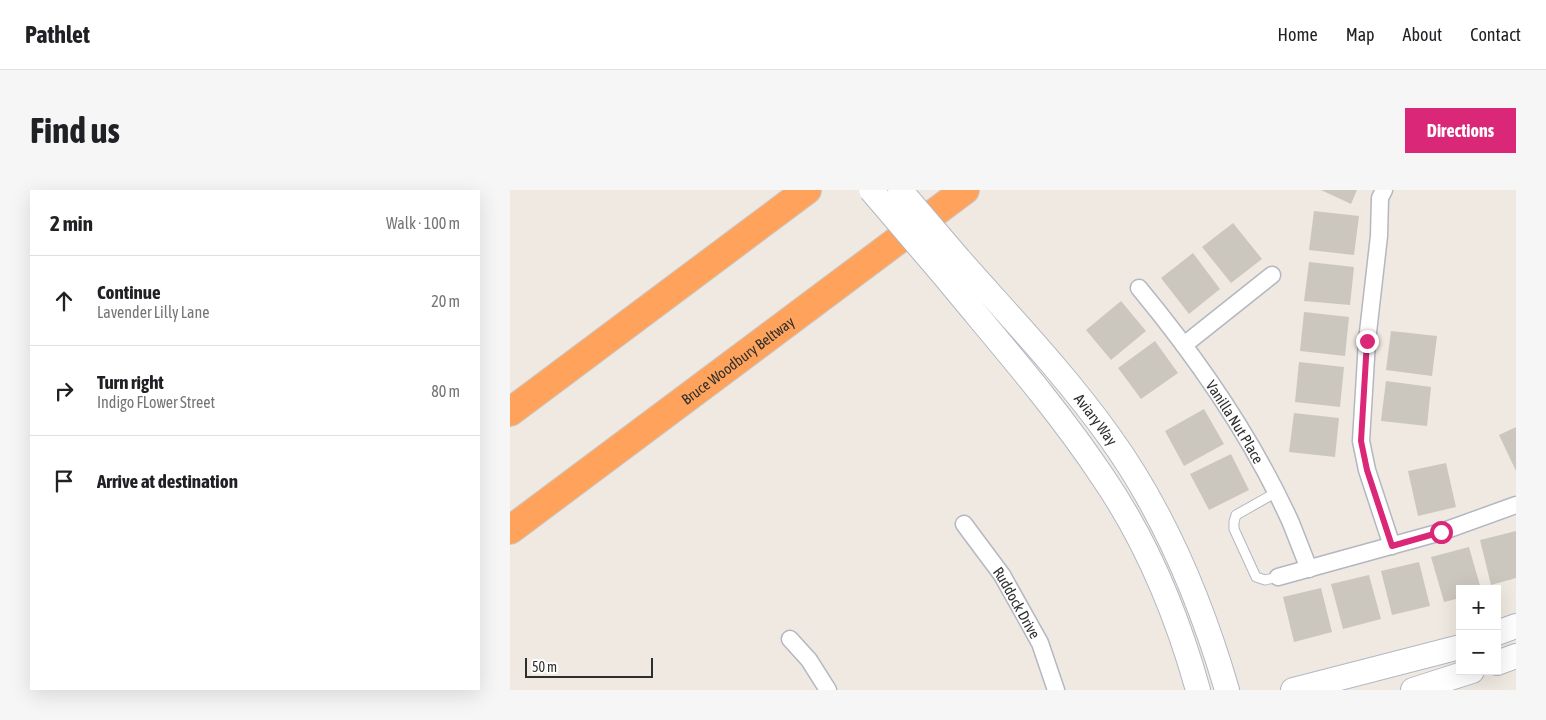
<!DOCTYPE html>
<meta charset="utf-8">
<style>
body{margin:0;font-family:"Asap Condensed",sans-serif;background:#f6f6f6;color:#202124}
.controls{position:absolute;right:15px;bottom:15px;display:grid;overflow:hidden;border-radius:0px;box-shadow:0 5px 20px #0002}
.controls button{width:45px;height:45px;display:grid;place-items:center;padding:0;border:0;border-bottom:1px solid #e0e0e0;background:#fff;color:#202124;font:25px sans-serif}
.scale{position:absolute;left:15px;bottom:12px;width:128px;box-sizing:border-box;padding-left:5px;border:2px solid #2e2e2e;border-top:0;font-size:14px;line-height:18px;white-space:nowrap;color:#2e2e2e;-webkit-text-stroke:4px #fff;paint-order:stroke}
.stop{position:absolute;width:15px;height:15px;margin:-11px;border:4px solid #db2777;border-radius:50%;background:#fff}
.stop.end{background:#db2777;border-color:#fff;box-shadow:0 1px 5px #0008}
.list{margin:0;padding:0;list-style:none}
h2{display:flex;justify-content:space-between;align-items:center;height:65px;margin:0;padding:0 20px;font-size:21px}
h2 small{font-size:16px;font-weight:400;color:#757577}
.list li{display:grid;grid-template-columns:32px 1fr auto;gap:15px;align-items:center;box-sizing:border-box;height:90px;padding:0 20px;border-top:1px solid #e0e0e0}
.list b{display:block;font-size:19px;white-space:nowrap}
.list p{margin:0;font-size:16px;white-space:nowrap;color:#757577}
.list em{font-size:16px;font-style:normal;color:#757577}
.icon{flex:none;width:28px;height:28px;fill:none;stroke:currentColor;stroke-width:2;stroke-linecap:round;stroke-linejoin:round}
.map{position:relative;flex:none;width:1006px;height:500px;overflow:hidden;border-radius:0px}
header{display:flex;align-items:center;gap:30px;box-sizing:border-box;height:70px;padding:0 25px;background:#fff;border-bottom:1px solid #e0e0e0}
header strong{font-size:24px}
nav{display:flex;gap:28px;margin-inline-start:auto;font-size:18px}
.intro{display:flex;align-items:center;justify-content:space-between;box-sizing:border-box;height:120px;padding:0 30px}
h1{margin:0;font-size:35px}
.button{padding:12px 22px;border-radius:0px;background:#db2777;color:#fff;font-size:18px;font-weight:700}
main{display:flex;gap:30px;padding:0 30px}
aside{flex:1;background:#fff;border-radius:0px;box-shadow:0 5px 20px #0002}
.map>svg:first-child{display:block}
.building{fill:#cbc7bf}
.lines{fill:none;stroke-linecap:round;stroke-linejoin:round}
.lane-casing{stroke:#b4b7c1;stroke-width:11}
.street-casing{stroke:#b4b7c1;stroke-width:19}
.secondary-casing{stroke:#b4b7c1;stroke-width:26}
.highway-casing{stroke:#c9c9c9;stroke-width:30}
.lane{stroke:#fff;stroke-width:9}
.street{stroke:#fff;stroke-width:16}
.secondary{stroke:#fff;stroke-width:24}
.highway{stroke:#ffa35c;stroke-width:28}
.secondary-bridge-casing{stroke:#b4b7c1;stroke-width:26;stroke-linecap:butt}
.secondary-bridge{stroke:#fff;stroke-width:24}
.route{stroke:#db2777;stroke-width:6}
.labels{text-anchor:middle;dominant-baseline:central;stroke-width:4;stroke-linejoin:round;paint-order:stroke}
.street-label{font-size:15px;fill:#2e2e2e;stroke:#fff}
</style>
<header>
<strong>Pathlet</strong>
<nav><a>Home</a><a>Map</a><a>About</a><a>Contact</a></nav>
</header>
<div class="intro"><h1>Find us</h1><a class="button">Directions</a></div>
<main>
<aside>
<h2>2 min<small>Walk · 100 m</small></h2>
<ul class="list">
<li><svg class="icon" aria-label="ahead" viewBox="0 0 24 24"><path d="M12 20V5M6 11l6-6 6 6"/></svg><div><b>Continue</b><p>Lavender Lilly Lane</p></div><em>20 m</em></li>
<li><svg class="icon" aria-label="right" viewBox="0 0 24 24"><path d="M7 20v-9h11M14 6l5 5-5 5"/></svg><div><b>Turn right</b><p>Indigo FLower Street</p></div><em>80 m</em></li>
<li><svg class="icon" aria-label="arrive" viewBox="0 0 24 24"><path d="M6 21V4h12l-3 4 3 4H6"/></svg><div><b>Arrive at destination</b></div></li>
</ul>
</aside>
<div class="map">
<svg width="1006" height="500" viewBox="0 0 1006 500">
<rect width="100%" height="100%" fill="#efe9e1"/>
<path class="building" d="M 811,0 L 847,0 L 841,14 Z
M 804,21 L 849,26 L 844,65 L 799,60 Z
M 723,33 L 752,69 L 721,93 L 692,57 Z
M 683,63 L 710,99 L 679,124 L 651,88 Z
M 799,72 L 844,77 L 840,115 L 794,111 Z
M 611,111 L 636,141 L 601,170 L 576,140 Z
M 794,122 L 839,127 L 835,166 L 790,161 Z
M 881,141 L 927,146 L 922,186 L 876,180 Z
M 645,151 L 668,183 L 631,209 L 608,178 Z
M 789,172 L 834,177 L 830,217 L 785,212 Z
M 876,191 L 921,197 L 917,236 L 871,231 Z
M 694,219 L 714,254 L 674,276 L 655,241 Z
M 784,223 L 829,228 L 825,267 L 779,262 Z
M 1006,237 L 1006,281 L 989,245 Z
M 721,264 L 739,300 L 699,320 L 680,284 Z
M 936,273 L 946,317 L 908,326 L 898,281 Z
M 1006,341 L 1006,388 L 981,395 L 970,350 Z
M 959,357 L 971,399 L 950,399 L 950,408 L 934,412 L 921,367 Z
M 909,372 L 920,416 L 882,425 L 871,381 Z
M 859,385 L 871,429 L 833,439 L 821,394 Z
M 811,398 L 822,442 L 784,452 L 773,407 Z"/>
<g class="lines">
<defs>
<path id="lane" d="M 765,303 L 726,325 L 724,332 L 724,339 L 746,387 L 755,390 L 768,387"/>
<g id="street">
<path d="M 874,0 L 870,8 L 869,46 L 857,151 L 851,251 L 857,280 L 882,356"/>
<path id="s1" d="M 629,98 C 687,168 743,249 781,333 C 787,348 793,364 799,379"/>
<path d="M 674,155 L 762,85"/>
<path id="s2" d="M 454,334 L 492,385 L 530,453 L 546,500"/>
<path d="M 768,387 L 931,342 L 1006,315"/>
<path d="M 280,449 L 299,470 L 318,500"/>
</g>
<g id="secondary">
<path id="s3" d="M 449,69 C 500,127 554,183 599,246 C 654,322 691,411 717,500"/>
<path d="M 432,83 C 486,149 544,214 592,286 C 636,350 667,425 688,500"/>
<path d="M 987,443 L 1006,436"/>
<path d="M 987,473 L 1006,466"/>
<path d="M 783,500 L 950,457"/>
<path d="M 903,500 L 962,481"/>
</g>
<g id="highway">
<path d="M 0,222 L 297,0"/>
<path id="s4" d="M 0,340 L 455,0"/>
</g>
</defs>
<use href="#lane" class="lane-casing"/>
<use href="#street" class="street-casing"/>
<use href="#secondary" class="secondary-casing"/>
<use href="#highway" class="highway-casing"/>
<use href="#lane" class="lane"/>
<use href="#street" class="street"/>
<use href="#secondary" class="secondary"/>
<use href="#highway" class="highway"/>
<defs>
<path id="secondary-bridge" d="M 361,0 L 432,83
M 390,0 L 449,69"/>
</defs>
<use href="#secondary-bridge" class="secondary-bridge-casing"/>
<use href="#secondary-bridge" class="secondary-bridge"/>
</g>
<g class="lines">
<path class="route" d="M 857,151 L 851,251 L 857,280 L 882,356 L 931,342"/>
</g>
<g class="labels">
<g class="street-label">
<text stroke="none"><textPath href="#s4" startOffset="284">Bruce Woodbury Beltway</textPath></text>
<text stroke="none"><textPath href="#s3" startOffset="211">Aviary Way</textPath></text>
<text stroke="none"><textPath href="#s1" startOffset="165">Vanilla Nut Place</textPath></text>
<text stroke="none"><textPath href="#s2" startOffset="95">Ruddock Drive</textPath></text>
</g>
</g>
</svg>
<div class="controls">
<button>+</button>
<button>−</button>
</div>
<div class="scale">50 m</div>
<div class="stop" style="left:931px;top:342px"></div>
<div class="stop end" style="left:857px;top:151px"></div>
</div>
</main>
